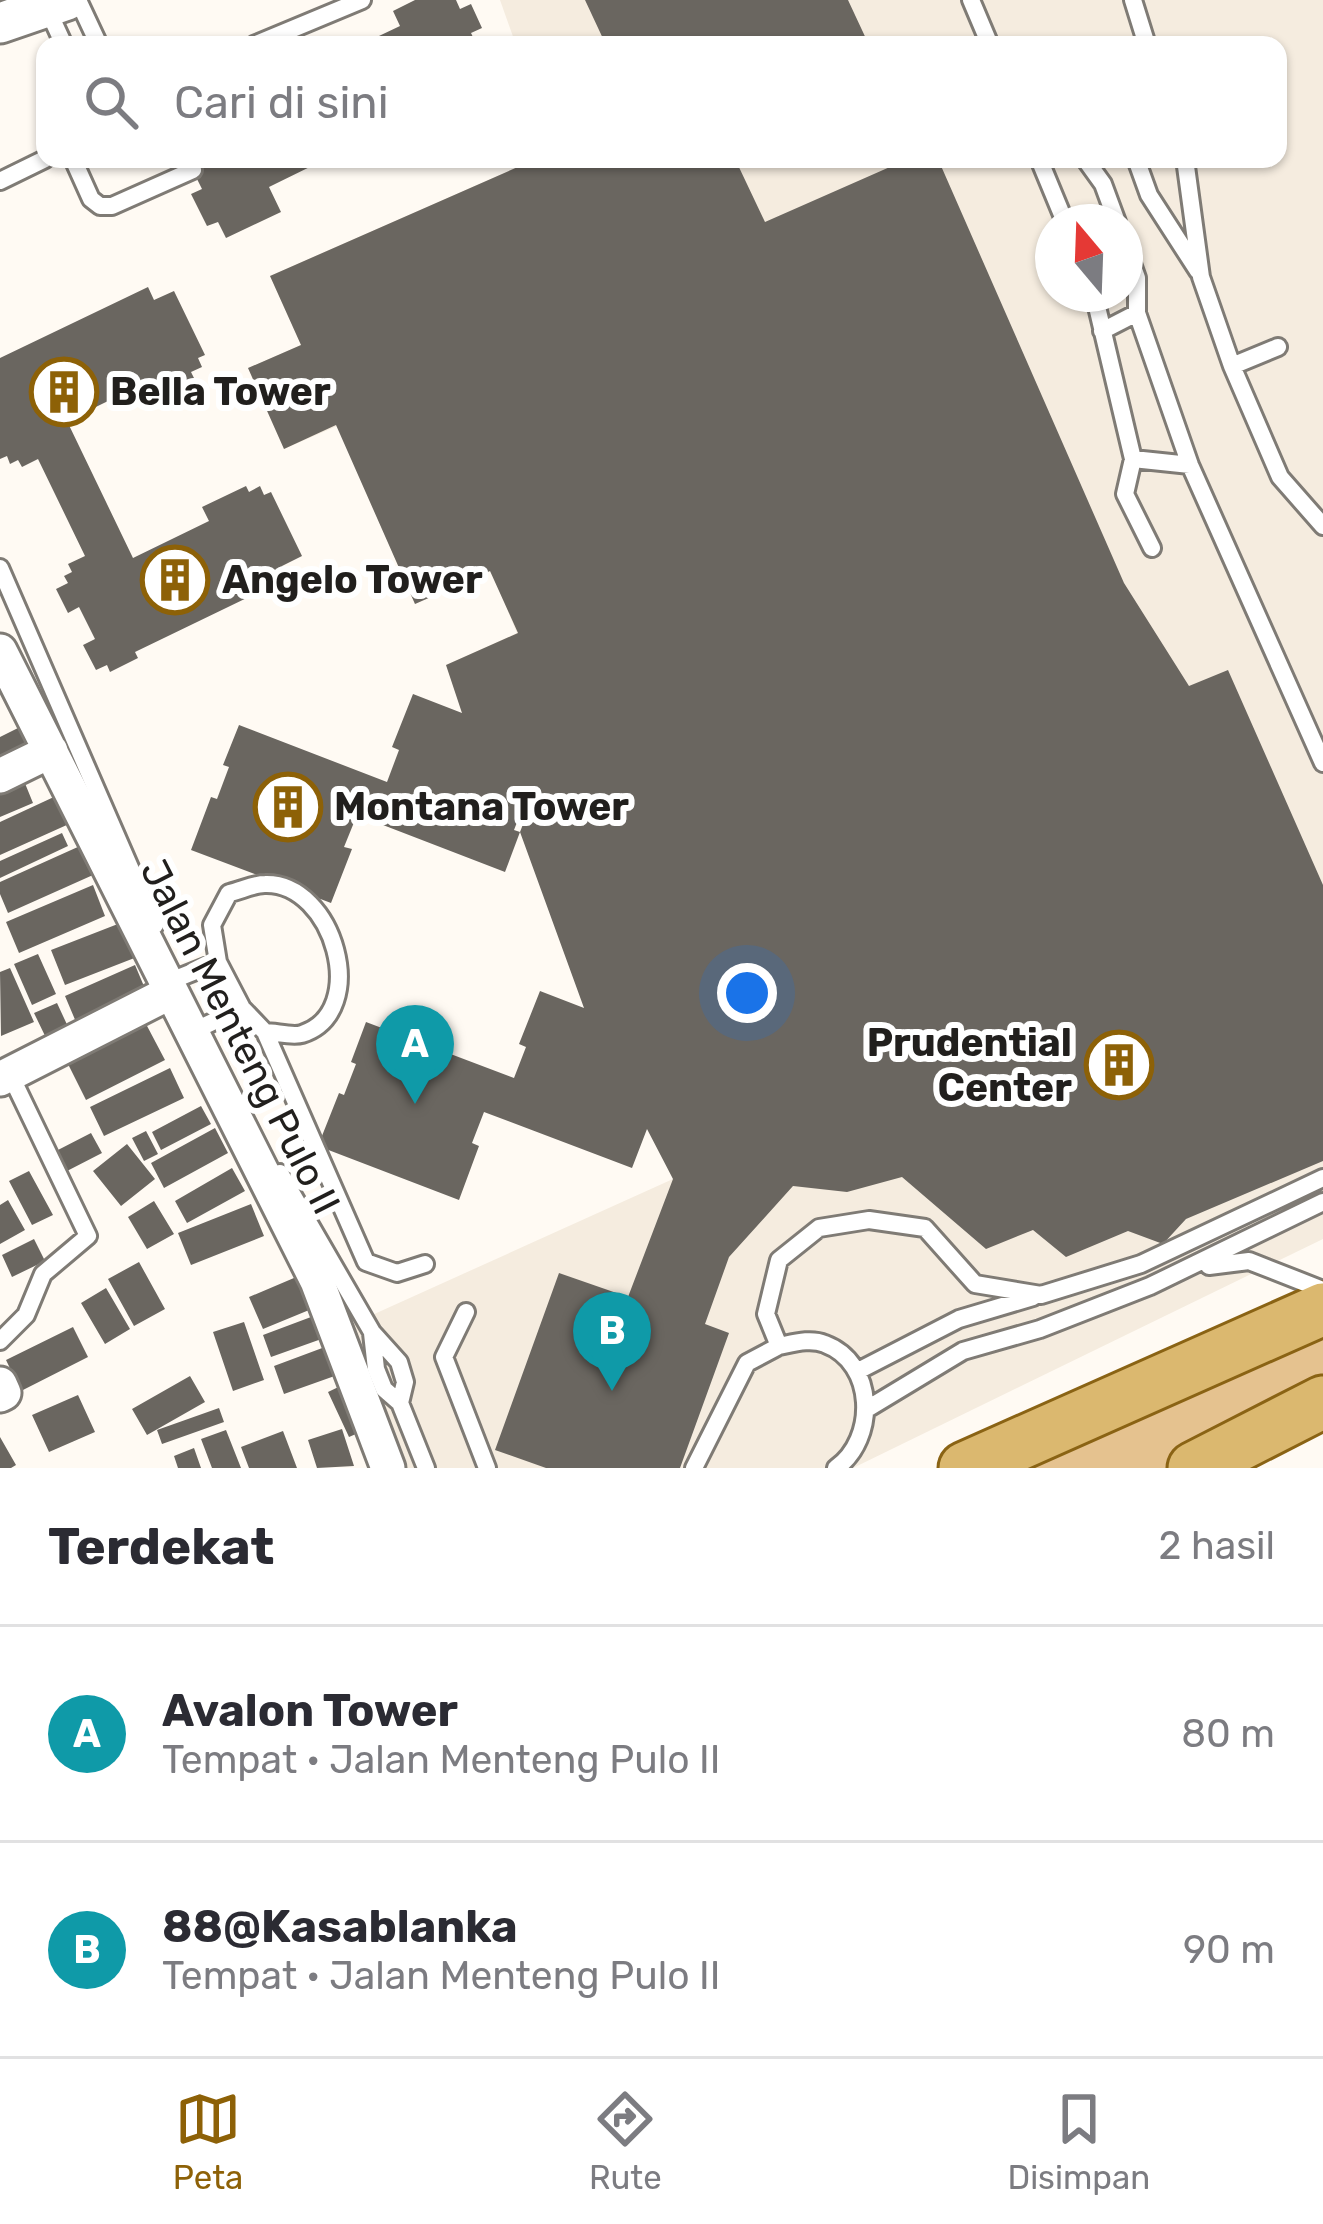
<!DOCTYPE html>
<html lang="id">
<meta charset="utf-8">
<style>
body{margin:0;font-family:Rubik,sans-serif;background:#f2f2f3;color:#2b2b33}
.compass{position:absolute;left:1035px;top:204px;width:108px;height:108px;border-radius:50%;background:#fff;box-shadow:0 3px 9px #0004;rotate:341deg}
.you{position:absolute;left:747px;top:993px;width:42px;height:42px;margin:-30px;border:9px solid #fff;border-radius:50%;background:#1a73e8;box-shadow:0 0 0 18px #1a73e833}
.badge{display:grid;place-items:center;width:78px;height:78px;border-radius:50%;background:#8d6107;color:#fff;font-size:39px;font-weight:700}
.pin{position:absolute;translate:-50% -99px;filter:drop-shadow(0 3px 6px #0008)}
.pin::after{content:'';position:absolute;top:63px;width:42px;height:36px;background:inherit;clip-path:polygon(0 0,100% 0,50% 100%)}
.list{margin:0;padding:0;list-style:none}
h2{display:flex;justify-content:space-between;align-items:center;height:156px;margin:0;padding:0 48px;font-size:51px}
h2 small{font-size:39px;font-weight:400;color:#7c7c81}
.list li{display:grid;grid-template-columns:78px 1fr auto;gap:36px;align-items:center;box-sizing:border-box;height:216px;padding:0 48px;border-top:3px solid #e1e1e2}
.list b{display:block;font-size:45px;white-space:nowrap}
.list p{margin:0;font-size:39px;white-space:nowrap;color:#7c7c81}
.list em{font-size:39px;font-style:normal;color:#7c7c81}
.icon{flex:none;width:66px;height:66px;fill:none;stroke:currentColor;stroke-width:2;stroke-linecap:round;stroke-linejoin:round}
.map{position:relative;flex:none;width:1323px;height:1468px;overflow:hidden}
.search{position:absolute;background:#fff;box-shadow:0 3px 9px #0004;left:36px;right:36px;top:36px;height:132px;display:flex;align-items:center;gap:30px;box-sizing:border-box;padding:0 42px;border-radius:24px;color:#7c7c81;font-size:45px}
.sheet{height:588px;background:#fff}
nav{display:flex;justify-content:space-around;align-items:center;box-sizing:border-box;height:168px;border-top:3px solid #e1e1e2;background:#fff;font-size:33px;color:#7c7c81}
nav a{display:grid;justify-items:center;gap:6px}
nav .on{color:#8d6107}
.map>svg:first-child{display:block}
.built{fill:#f5ecdf;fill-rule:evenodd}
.green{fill:#e5c28f}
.building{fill:#6a6660}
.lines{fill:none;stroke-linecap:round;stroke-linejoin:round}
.service-casing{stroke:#7f7b75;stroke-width:22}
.minor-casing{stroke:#7f7b75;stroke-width:39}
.tertiary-casing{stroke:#7f7b75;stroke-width:45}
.primary-casing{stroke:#8a6314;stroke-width:57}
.service{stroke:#fff;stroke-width:16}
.minor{stroke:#fff;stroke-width:33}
.tertiary{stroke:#fff;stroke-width:39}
.primary{stroke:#dbb86f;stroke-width:51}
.labels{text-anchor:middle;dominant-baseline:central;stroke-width:12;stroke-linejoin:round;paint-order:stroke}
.poi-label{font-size:39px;font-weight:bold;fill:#211f1d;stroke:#fff;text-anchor:start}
.street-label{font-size:39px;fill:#211f1d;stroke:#fff}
</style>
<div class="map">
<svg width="1323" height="1468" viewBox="0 0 1323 1468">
<rect width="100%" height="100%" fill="#fffaf3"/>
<path class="built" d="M 500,0 L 1323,0 L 1323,1239 L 853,1468 L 405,1468 L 350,1325 L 673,1179 L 553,748 L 462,713 L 446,665 L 517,633 L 491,571 L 415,604 L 337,426 L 284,449 L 248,368 L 301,345 L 270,276 L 536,159 L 1278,159 L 1278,45 L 516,45 ZM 1053,222 L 1125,222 L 1125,294 L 1053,294 Z"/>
<path class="green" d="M 1323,1309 L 1323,1402 L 1195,1468 L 965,1468 Z"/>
<path class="building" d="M 415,0 L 456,0 L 460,9 L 471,4 L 482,28 L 471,33 L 477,45 L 360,45 L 400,26 L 393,11 Z
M 585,0 L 848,0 L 869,45 L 606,45 Z
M 175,159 L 326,159 L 269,187 L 281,212 L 226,238 L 218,222 L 207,226 L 191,194 L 202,189 L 191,167 L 181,172 Z
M 536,159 L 747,159 L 737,163 L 765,222 L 908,159 L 938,159 L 1124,583 L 1189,686 L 1228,670 L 1323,885 L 1323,1161 L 1186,1219 L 1163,1244 L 1128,1231 L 1066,1257 L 1033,1230 L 986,1249 L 902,1177 L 847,1192 L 793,1186 L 729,1257 L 705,1324 L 729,1333 L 680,1468 L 546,1468 L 495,1450 L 559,1273 L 628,1297 L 673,1179 L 647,1129 L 632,1168 L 484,1112 L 472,1143 L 479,1146 L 459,1200 L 318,1146 L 339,1093 L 344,1095 L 356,1064 L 351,1062 L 366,1022 L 514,1078 L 526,1047 L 519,1044 L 540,991 L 584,1008 L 520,832 L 532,801 L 526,799 L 514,830 L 520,832 L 505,872 L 357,815 L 344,847 L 352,849 L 331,903 L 191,850 L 211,797 L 217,799 L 229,767 L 223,765 L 239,725 L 387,782 L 399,750 L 392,747 L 413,694 L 462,713 L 446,665 L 518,633 L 490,571 L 415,604 L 336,425 L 284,449 L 248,368 L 301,345 L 270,276 Z
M 148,287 L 154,300 L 174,291 L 205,355 L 198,358 L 202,367 L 191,372 L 194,378 L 150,399 L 143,384 L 67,421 L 133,558 L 209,521 L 202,507 L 246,486 L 249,492 L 260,486 L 264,495 L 271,492 L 302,556 L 282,566 L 288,578 L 135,652 L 138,658 L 110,672 L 107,665 L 96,670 L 83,645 L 95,639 L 79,607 L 68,613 L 56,589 L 68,583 L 64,576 L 72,572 L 68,564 L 85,556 L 38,459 L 22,467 L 18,460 L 10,464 L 7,456 L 0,459 L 0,358 Z
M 24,725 L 37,751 L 0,768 L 0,737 Z
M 22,776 L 33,803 L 0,817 L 0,786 Z
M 56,796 L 69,824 L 0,855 L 0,822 Z
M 62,833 L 68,846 L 0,878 L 0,861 Z
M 80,846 L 93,875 L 8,913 L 0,894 L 0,882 Z
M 93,885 L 105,916 L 19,953 L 6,922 Z
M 123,922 L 137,957 L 65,985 L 51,950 Z
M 38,954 L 56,994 L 32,1005 L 14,964 Z
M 135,965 L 146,991 L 76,1022 L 65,996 Z
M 10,968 L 34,1022 L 1,1036 L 0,972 Z
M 57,1003 L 70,1031 L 48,1042 L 34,1013 Z
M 146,1024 L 165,1060 L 86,1100 L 68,1064 Z
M 170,1068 L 184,1098 L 104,1136 L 90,1107 Z
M 201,1106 L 211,1124 L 161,1150 L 152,1132 Z
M 215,1128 L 228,1153 L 164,1188 L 151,1163 Z
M 146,1131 L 158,1154 L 144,1161 L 132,1138 Z
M 91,1133 L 102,1153 L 67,1171 L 56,1151 Z
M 127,1144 L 155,1179 L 121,1206 L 93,1171 Z
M 232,1168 L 245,1191 L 187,1223 L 175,1201 Z
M 29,1171 L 53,1215 L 32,1225 L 9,1181 Z
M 8,1200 L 25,1230 L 0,1244 L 0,1205 Z
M 154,1201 L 174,1234 L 147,1249 L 128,1217 Z
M 251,1204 L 264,1236 L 191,1265 L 178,1233 Z
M 34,1239 L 45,1261 L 12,1277 L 2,1255 Z
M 139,1262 L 165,1309 L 134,1326 L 108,1279 Z
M 301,1275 L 314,1308 L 263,1329 L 249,1297 Z
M 106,1288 L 130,1329 L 105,1344 L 81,1303 Z
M 319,1314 L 327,1337 L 271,1357 L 263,1335 Z
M 244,1322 L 264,1380 L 233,1391 L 213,1332 Z
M 73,1327 L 88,1357 L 21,1391 L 6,1360 Z
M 333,1344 L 343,1373 L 284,1394 L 274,1366 Z
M 190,1376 L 205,1402 L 147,1435 L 132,1409 Z
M 351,1381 L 372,1427 L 349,1437 L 328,1392 Z
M 78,1395 L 95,1432 L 49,1452 L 32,1415 Z
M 219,1408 L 224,1422 L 162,1444 L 157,1430 Z
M 342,1429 L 354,1466 L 317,1468 L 308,1440 Z
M 226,1430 L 241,1468 L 212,1468 L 201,1439 Z
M 283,1431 L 297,1468 L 249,1468 L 241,1447 Z
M 0,1437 L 16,1465 L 11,1468 L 0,1468 Z
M 194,1448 L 201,1468 L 178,1468 L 174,1456 Z"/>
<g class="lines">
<defs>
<path id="service" d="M 78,0 L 99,45
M 971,0 L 990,45
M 1133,0 L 1147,45
M 47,8 L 64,45
M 254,45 L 362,0
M 73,159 L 91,199 L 100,206 L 112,206 L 193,170
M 1039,159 L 1065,222
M 1085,159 L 1103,184 L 1117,222
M 1136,159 L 1149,195 L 1198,271
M 1185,159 L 1201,277 L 1232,366 L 1280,477 L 1323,526
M 0,181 L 45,159
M 1125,244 L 1137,278 L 1137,313 L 1190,465 L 1323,763
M 1094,294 L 1133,459 L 1125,494 L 1152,548
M 1102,331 L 1137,313
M 1232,366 L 1278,347
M 1133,459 L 1190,465
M 0,568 L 155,925
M 218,962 L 242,1008
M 178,978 L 218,962 L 212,925 L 229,893 C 240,891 253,884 265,884 C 334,882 371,1012 302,1034 C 292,1037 276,1032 265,1032 L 242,1008 L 202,1027
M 265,1032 L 366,1262 L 397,1273 L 425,1264
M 280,1173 L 372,1332 L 399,1362 L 405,1382 L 400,1403
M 1209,1266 L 1249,1261 L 1323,1290
M 466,1312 L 444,1357 L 487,1468
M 372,1333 L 376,1369 L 384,1389 L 400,1403 L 426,1468
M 0,1341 L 26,1315 L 43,1274 L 88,1236 L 10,1074
M 858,1371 L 959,1319 L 1033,1297
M 867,1409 L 963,1351 L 1040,1329 L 1150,1286 L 1323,1202
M 694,1468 L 747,1363 L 779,1346
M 836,1468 C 877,1439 876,1363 825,1344 C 811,1338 794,1343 779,1346 L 766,1314 L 779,1260 L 819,1228 L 869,1220 L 925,1228 L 975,1284 L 1041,1295 L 1141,1264 L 1323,1178"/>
<path id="minor" d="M 0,651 L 317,1281 L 388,1468
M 0,776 L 51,751
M 0,1079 L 169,993
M 0,1384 L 4,1393 L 0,1395"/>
<path id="tertiary" d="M 0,23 L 67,0"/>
<path id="primary" d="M 965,1468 L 1323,1309
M 1194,1468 L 1323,1402"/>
</defs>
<use href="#service" class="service-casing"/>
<use href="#minor" class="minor-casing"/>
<use href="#tertiary" class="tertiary-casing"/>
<use href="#primary" class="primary-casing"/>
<use href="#service" class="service"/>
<use href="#minor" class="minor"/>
<use href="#tertiary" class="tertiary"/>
<use href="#primary" class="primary"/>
</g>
<defs>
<symbol id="building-ring" viewBox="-11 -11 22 22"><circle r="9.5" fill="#fff" stroke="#8d6107" stroke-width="1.5"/><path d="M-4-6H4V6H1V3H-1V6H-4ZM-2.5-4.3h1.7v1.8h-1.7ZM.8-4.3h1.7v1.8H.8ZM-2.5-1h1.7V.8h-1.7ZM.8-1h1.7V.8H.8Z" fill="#8d6107"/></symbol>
</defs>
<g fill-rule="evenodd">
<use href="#building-ring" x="26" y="354" width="76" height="76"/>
<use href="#building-ring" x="137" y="542" width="76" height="76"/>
<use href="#building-ring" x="250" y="769" width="76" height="76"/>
<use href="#building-ring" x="1081" y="1027" width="76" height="76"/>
</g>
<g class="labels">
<g class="poi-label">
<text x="110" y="392">Bella Tower</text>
<text x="222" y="580">Angelo Tower</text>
<text x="334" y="807">Montana Tower</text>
<text x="1072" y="1043" text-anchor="end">Prudential<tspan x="1072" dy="45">Center</tspan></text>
</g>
<g class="street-label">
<text transform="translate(240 1037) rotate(63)">Jalan Menteng Pulo II</text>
</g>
</g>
</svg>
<svg class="compass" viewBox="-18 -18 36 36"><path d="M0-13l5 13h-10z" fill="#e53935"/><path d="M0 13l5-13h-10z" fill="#7c7c81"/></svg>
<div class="you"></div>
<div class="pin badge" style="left:415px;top:1104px;background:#0f9aa8">A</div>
<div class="pin badge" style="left:612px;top:1391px;background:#0f9aa8">B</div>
<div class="search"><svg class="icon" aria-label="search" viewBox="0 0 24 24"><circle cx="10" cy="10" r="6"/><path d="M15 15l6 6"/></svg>Cari di sini</div>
</div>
<section class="sheet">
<h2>Terdekat<small>2 hasil</small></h2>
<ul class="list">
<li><span class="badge" style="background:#0f9aa8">A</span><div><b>Avalon Tower</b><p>Tempat · Jalan Menteng Pulo II</p></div><em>80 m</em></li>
<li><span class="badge" style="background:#0f9aa8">B</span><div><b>88@Kasablanka</b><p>Tempat · Jalan Menteng Pulo II</p></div><em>90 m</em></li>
</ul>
</section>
<nav>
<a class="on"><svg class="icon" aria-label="map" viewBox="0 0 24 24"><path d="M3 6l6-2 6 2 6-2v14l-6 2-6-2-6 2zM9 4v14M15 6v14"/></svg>Peta</a>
<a><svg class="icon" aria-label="directions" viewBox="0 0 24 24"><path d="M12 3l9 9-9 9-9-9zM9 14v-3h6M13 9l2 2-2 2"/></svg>Rute</a>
<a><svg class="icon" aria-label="saved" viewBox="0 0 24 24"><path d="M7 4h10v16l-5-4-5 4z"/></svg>Disimpan</a>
</nav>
